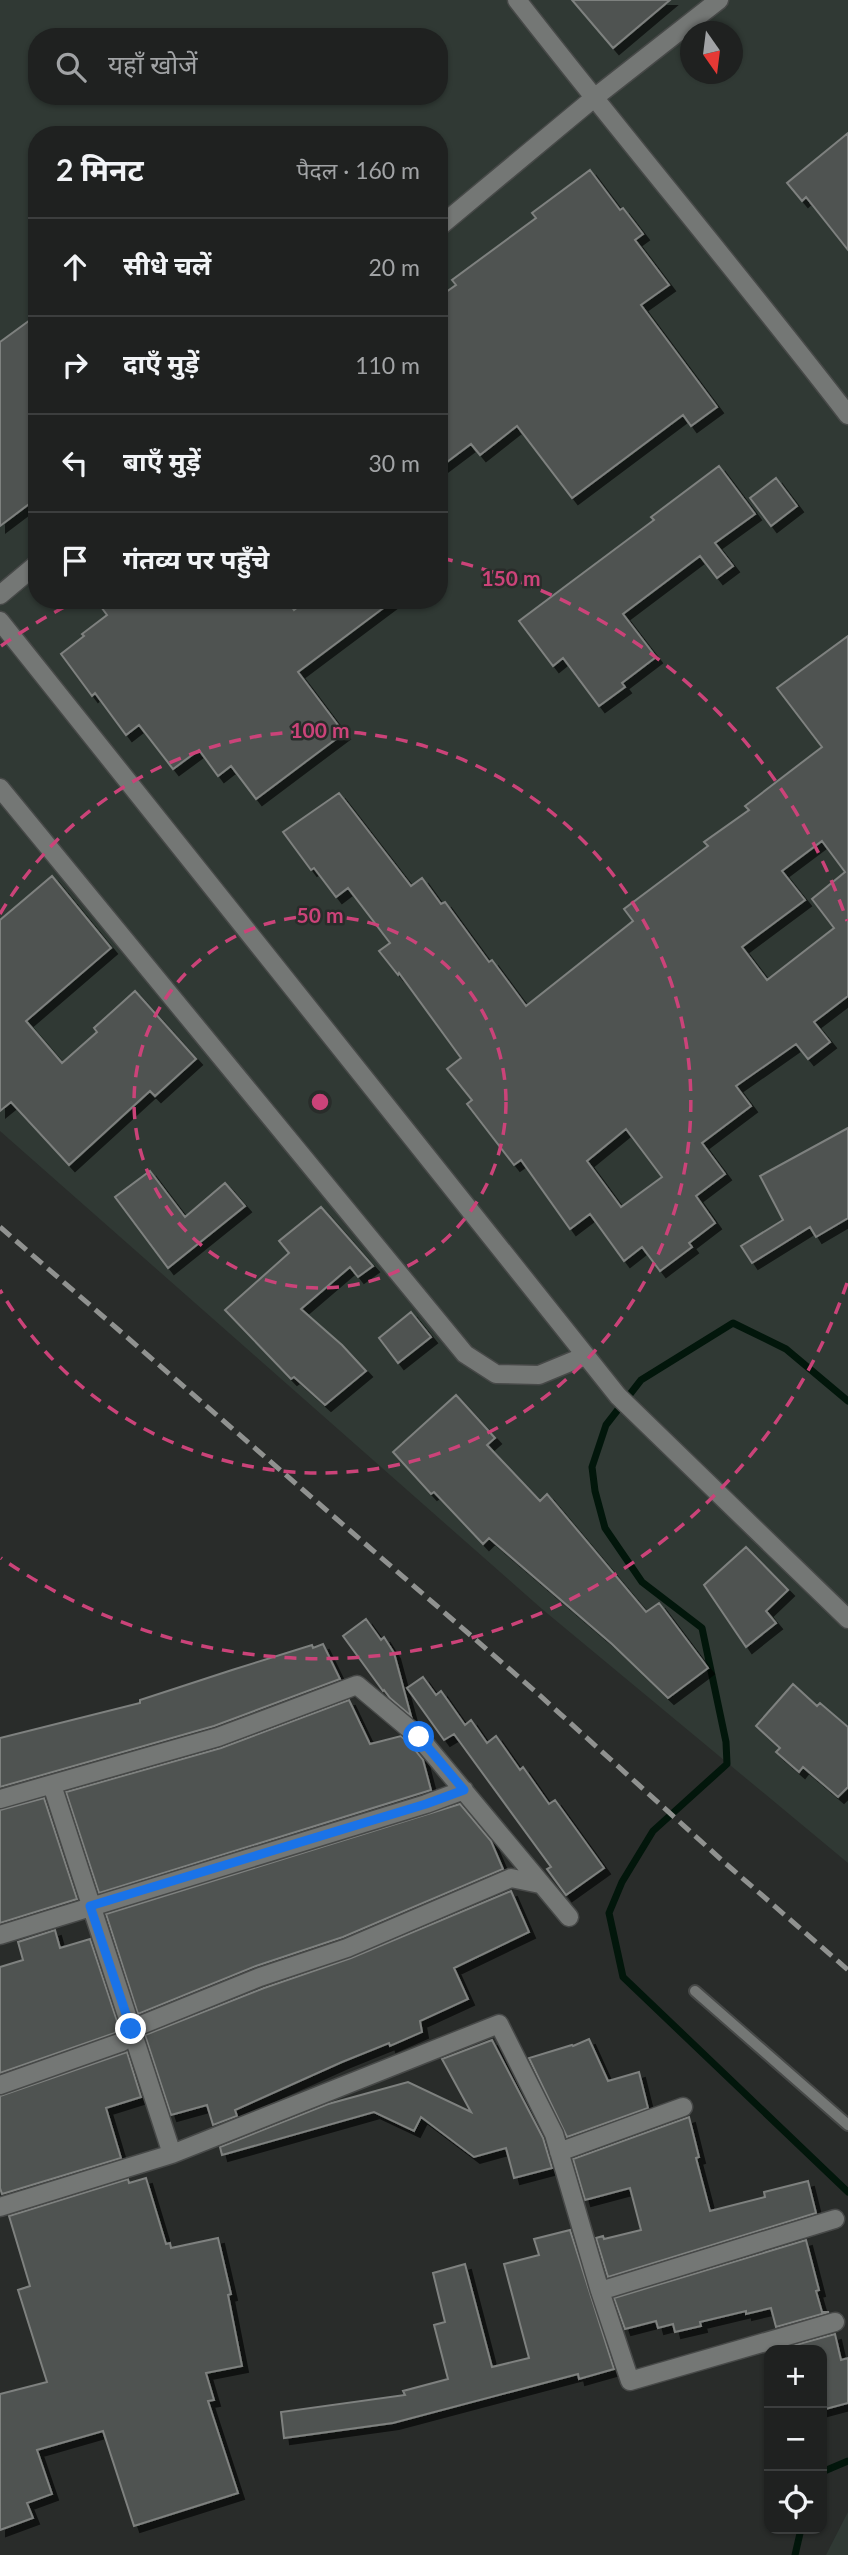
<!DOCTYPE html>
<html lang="hi">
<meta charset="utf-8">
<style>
body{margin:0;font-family:Lato,"Noto Sans Devanagari",sans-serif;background:#272929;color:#f1f3f6}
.controls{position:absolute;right:21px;bottom:21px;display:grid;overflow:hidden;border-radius:14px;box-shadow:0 2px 5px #0004}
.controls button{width:63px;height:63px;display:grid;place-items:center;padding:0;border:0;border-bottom:2px solid #3c3e3e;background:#1f2120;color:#f1f3f6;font:35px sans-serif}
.compass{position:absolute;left:680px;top:21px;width:63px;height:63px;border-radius:50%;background:#1f2120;box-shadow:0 2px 5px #0004;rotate:166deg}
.stop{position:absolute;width:21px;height:21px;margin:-16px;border:5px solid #1a73e8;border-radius:50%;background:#fff}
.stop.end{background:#1a73e8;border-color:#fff;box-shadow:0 2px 7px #0008}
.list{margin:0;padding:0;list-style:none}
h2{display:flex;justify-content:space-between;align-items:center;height:91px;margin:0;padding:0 28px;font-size:30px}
h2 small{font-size:23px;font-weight:400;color:#a1a3a5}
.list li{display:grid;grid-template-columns:46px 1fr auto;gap:21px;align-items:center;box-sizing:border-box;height:98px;padding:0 28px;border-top:2px solid #3c3e3e}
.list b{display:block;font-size:26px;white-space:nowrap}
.list em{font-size:23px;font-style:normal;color:#a1a3a5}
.icon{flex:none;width:38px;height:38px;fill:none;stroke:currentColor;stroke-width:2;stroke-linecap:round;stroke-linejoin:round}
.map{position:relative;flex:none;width:848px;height:2555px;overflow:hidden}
.search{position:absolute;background:#1f2120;box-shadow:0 2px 5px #0004;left:28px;top:28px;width:420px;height:77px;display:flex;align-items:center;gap:18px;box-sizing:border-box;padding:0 24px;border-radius:28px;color:#a1a3a5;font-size:26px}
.panel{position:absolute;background:#1f2120;box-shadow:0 2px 5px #0004;left:28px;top:126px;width:420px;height:483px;border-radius:28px}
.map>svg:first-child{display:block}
.built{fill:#303934;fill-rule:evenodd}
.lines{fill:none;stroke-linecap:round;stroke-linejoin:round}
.stream{stroke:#02160b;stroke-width:7}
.building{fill:#505351;stroke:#7e817f;stroke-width:2;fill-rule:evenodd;filter:url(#shadow)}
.service-casing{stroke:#474948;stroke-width:14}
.minor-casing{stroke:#474948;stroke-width:21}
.service{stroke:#747775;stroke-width:10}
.minor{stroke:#747775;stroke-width:18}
.rail{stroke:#909290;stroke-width:5;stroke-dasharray:14 7;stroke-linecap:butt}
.route{stroke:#1a73e8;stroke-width:9}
.ring{fill:none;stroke:#cb4379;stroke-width:3.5;stroke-dasharray:12 9}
.centre{fill:#cb4379;stroke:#292c2a;stroke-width:3.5}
.ring-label{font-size:21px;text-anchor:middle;font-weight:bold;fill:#cb4379;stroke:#292c2a;stroke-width:5;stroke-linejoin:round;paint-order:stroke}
</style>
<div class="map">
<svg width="848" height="2555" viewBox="0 0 848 2555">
<defs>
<filter id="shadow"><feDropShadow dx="6" dy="6" stdDeviation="0" flood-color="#0009"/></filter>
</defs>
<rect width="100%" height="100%" fill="#292c2a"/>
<path class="built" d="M 0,0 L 848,0 L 848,1863 L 542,1609 L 0,1131 ZM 690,32 L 732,32 L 732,74 L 690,74 ZM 37,37 L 439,37 L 439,96 L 37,96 ZM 37,135 L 439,135 L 439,600 L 37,600 Z
M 848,2512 L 848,2555 L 826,2555 Z"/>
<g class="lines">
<path class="stream" d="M 848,1401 L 786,1349 L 733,1323 L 641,1380 L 606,1425 L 592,1467 L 595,1491 L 605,1528 L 642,1582 L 702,1628 L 726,1742 L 727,1764 L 653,1831 L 622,1882 L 609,1913 L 623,1977 L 848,2192
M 822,2472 L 848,2461
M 795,2555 L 801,2529"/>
</g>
<path class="building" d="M 572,0 L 670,0 L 613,48 Z
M 848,133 L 848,250 L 806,197 L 802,201 L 787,183 Z
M 590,170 L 620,210 L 623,208 L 643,234 L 635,240 L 669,285 L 641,305 L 717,407 L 691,426 L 683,415 L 572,498 L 517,426 L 480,455 L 471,444 L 439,468 L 439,297 L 456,285 L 452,280 L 536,218 L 532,213 Z
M 37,315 L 37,498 L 0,526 L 0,342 Z
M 719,466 L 755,514 L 715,543 L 733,566 L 717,578 L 700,556 L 623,614 L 656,657 L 622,683 L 625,687 L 599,706 L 563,658 L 553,666 L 519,621 L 654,520 L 651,517 Z
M 776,478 L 797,506 L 771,526 L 750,498 Z
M 96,600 L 287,600 L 294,610 L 307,600 L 394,600 L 298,672 L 344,733 L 256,799 L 231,766 L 218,776 L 199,750 L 173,769 L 139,725 L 126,735 L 95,693 L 92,696 L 61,654 L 84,636 L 82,634 L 107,615 Z
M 848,636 L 848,996 L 814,1022 L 830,1042 L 808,1059 L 796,1044 L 736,1086 L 751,1106 L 702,1143 L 725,1174 L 696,1196 L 715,1223 L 689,1243 L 692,1247 L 660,1271 L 642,1247 L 624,1261 L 590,1214 L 570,1229 L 521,1160 L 514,1165 L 467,1104 L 472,1100 L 447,1069 L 461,1058 L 399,973 L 398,975 L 379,951 L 390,943 L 348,888 L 336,897 L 314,868 L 311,870 L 283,832 L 339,793 L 411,886 L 422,878 L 441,904 L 445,902 L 489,962 L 492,960 L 526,1006 L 633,921 L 624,909 L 708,846 L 704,842 L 749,810 L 745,806 L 822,747 L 777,688 ZM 822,841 L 845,872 L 812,899 L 834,928 L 767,980 L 742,947 L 805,900 L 782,871 ZM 626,1129 L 662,1177 L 621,1207 L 587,1161 Z
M 52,876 L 111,948 L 26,1021 L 62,1063 L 97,1032 L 94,1028 L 135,991 L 196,1059 L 155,1096 L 150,1091 L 69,1165 L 11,1102 L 0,1111 L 0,920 Z
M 848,1128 L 848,1218 L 816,1237 L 810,1227 L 752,1263 L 741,1246 L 783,1220 L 760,1176 Z
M 150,1171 L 185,1217 L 225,1183 L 245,1206 L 168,1268 L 115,1197 Z
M 321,1207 L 373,1266 L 358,1277 L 350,1267 L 301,1309 L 342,1345 L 366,1371 L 325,1405 L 294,1377 L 291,1379 L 225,1310 L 289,1253 L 279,1241 Z
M 411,1312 L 431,1337 L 398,1363 L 379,1338 Z
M 456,1395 L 495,1438 L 487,1445 L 540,1501 L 547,1494 L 646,1612 L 659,1603 L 708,1668 L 668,1698 L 612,1644 L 489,1538 L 483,1544 L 434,1492 L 431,1494 L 393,1452 Z
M 746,1547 L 788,1590 L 766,1611 L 776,1623 L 746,1647 L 704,1585 Z
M 366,1619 L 381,1640 L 384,1637 L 394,1653 L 411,1716 L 390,1698 L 384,1690 L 383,1691 L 343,1636 Z
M 323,1644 L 340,1679 L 214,1726 L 0,1787 L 0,1738 L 140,1703 L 140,1700 L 232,1670 L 312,1645 L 313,1648 Z
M 423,1677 L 436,1695 L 441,1691 L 465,1725 L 471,1720 L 487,1743 L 496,1736 L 520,1770 L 523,1767 L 549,1804 L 555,1800 L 604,1868 L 566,1895 L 547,1869 L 551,1867 L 454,1734 L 444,1740 L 407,1688 Z
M 793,1684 L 817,1706 L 820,1703 L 848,1727 L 848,1787 L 838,1797 L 803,1767 L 799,1772 L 776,1752 L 780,1748 L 756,1726 Z
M 349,1700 L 370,1744 L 401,1736 L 411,1745 L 423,1760 L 431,1790 L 99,1893 L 66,1792 L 221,1748 Z
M 44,1798 L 77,1899 L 0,1923 L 0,1810 Z
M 460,1804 L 491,1841 L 503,1869 L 343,1937 L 256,1966 L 138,2014 L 106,1914 Z
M 511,1891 L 529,1932 L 454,1968 L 468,1999 L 420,2021 L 422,2032 L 390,2046 L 389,2043 L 342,2062 L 235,2110 L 237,2116 L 213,2125 L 207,2105 L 171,2115 L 145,2035 L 264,1988 L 351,1958 Z
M 55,1930 L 60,1948 L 90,1939 L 119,2027 L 115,2033 L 0,2073 L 0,1967 L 23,1960 L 18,1942 Z
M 589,2039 L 608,2081 L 639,2072 L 648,2108 L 567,2137 L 529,2058 L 572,2045 L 573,2046 Z
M 492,2040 L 543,2138 L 552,2168 L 514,2178 L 506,2148 L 474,2157 L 421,2117 L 414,2131 L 374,2112 L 222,2155 L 220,2147 L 328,2104 L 408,2082 L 471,2112 L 442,2059 Z
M 127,2052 L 141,2097 L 106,2108 L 121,2158 L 2,2194 L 0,2188 L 0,2096 Z
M 689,2117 L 699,2157 L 696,2158 L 710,2211 L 765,2197 L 764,2192 L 808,2181 L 816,2213 L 608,2277 L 596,2238 L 603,2236 L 604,2239 L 641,2230 L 630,2188 L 585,2200 L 573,2159 Z
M 146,2178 L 166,2244 L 170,2243 L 171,2248 L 218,2238 L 231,2294 L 228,2295 L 242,2366 L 206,2373 L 214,2400 L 208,2401 L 238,2493 L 134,2526 L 103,2431 L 37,2450 L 52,2494 L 27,2503 L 33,2518 L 0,2530 L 0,2394 L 47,2382 L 18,2290 L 30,2286 L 9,2216 L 128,2179 L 129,2183 Z
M 570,2230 L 614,2369 L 579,2379 L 578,2374 L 393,2423 L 284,2438 L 281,2412 L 405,2395 L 403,2391 L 448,2379 L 434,2325 L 445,2322 L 433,2273 L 465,2264 L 492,2367 L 529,2358 L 504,2264 L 539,2255 L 534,2239 Z
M 806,2240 L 819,2290 L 816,2291 L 822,2312 L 829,2312 L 776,2327 L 771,2308 L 746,2314 L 746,2311 L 700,2322 L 701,2326 L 675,2332 L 673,2324 L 658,2328 L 656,2321 L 625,2329 L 614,2298 Z
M 835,2334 L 841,2360 L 848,2358 L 848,2403 L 822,2410 L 822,2350 L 781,2349 Z"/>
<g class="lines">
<defs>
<path id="service" d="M 695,1991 L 848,2125"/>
<path id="minor" d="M 517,0 C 626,140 740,275 848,415
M 439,227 L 594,98 L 719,0
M 0,595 L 37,564
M 0,621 L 618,1396 L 848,1619
M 0,788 L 465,1354 L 496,1374 L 539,1375 L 585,1356
M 52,1785 L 172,2154
M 0,1799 L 218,1737 L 357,1685 L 419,1737 L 569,1917
M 0,1935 L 426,1804 L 464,1790
M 0,2085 L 122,2042 L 131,2029 L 260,1977 L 347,1948 L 511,1878 L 540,1884
M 559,2152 L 683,2107
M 0,2207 L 172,2154 L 499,2024 L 554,2134 L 600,2291 L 630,2381 L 835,2322
M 600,2291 L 835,2219"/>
</defs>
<use href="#service" class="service-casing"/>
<use href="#minor" class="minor-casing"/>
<use href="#service" class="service"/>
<use href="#minor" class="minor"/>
<path class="rail" d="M 0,1227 L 536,1692 L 725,1863 L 848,1970"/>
</g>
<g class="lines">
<path class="route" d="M 131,2029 L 90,1906 L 426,1804 L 464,1790 L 419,1737"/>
</g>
<g class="ring">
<circle cx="320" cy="1102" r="186"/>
<path d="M0 914A371 371 0 1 1 0 1290"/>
<path d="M847 1283A557 557 0 0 1 1 1558M1 646A557 557 0 0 1 76 601M441 558A557 557 0 0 1 847 921"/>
</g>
<circle cx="320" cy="1102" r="10" class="centre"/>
<g class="ring-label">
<text x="511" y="586">150 m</text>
<text x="320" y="738">100 m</text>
<text x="320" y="923">50 m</text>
</g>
</svg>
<div class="controls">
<button>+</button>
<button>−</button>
<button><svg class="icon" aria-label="locate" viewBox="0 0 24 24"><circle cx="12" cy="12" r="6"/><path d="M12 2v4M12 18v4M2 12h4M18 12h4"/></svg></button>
</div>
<svg class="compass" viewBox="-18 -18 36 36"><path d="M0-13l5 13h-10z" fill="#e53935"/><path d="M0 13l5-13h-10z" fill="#a1a3a5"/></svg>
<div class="stop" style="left:419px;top:1737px"></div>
<div class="stop end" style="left:131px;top:2029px"></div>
<div class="search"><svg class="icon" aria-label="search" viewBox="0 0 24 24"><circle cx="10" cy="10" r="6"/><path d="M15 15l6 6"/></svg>यहाँ खोजें</div>
<section class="panel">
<h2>2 मिनट<small>पैदल · 160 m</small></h2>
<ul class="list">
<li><svg class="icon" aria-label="ahead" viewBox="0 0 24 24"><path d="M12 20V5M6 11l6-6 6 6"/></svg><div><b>सीधे चलें</b></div><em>20 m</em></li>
<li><svg class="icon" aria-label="right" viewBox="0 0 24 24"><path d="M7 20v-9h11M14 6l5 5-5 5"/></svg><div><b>दाएँ मुड़ें</b></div><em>110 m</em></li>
<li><svg class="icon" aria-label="left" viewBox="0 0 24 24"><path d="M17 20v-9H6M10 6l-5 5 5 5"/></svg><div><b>बाएँ मुड़ें</b></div><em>30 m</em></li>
<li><svg class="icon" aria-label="arrive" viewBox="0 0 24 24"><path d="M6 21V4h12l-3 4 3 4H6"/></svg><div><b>गंतव्य पर पहुँचे</b></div></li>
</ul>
</section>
</div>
